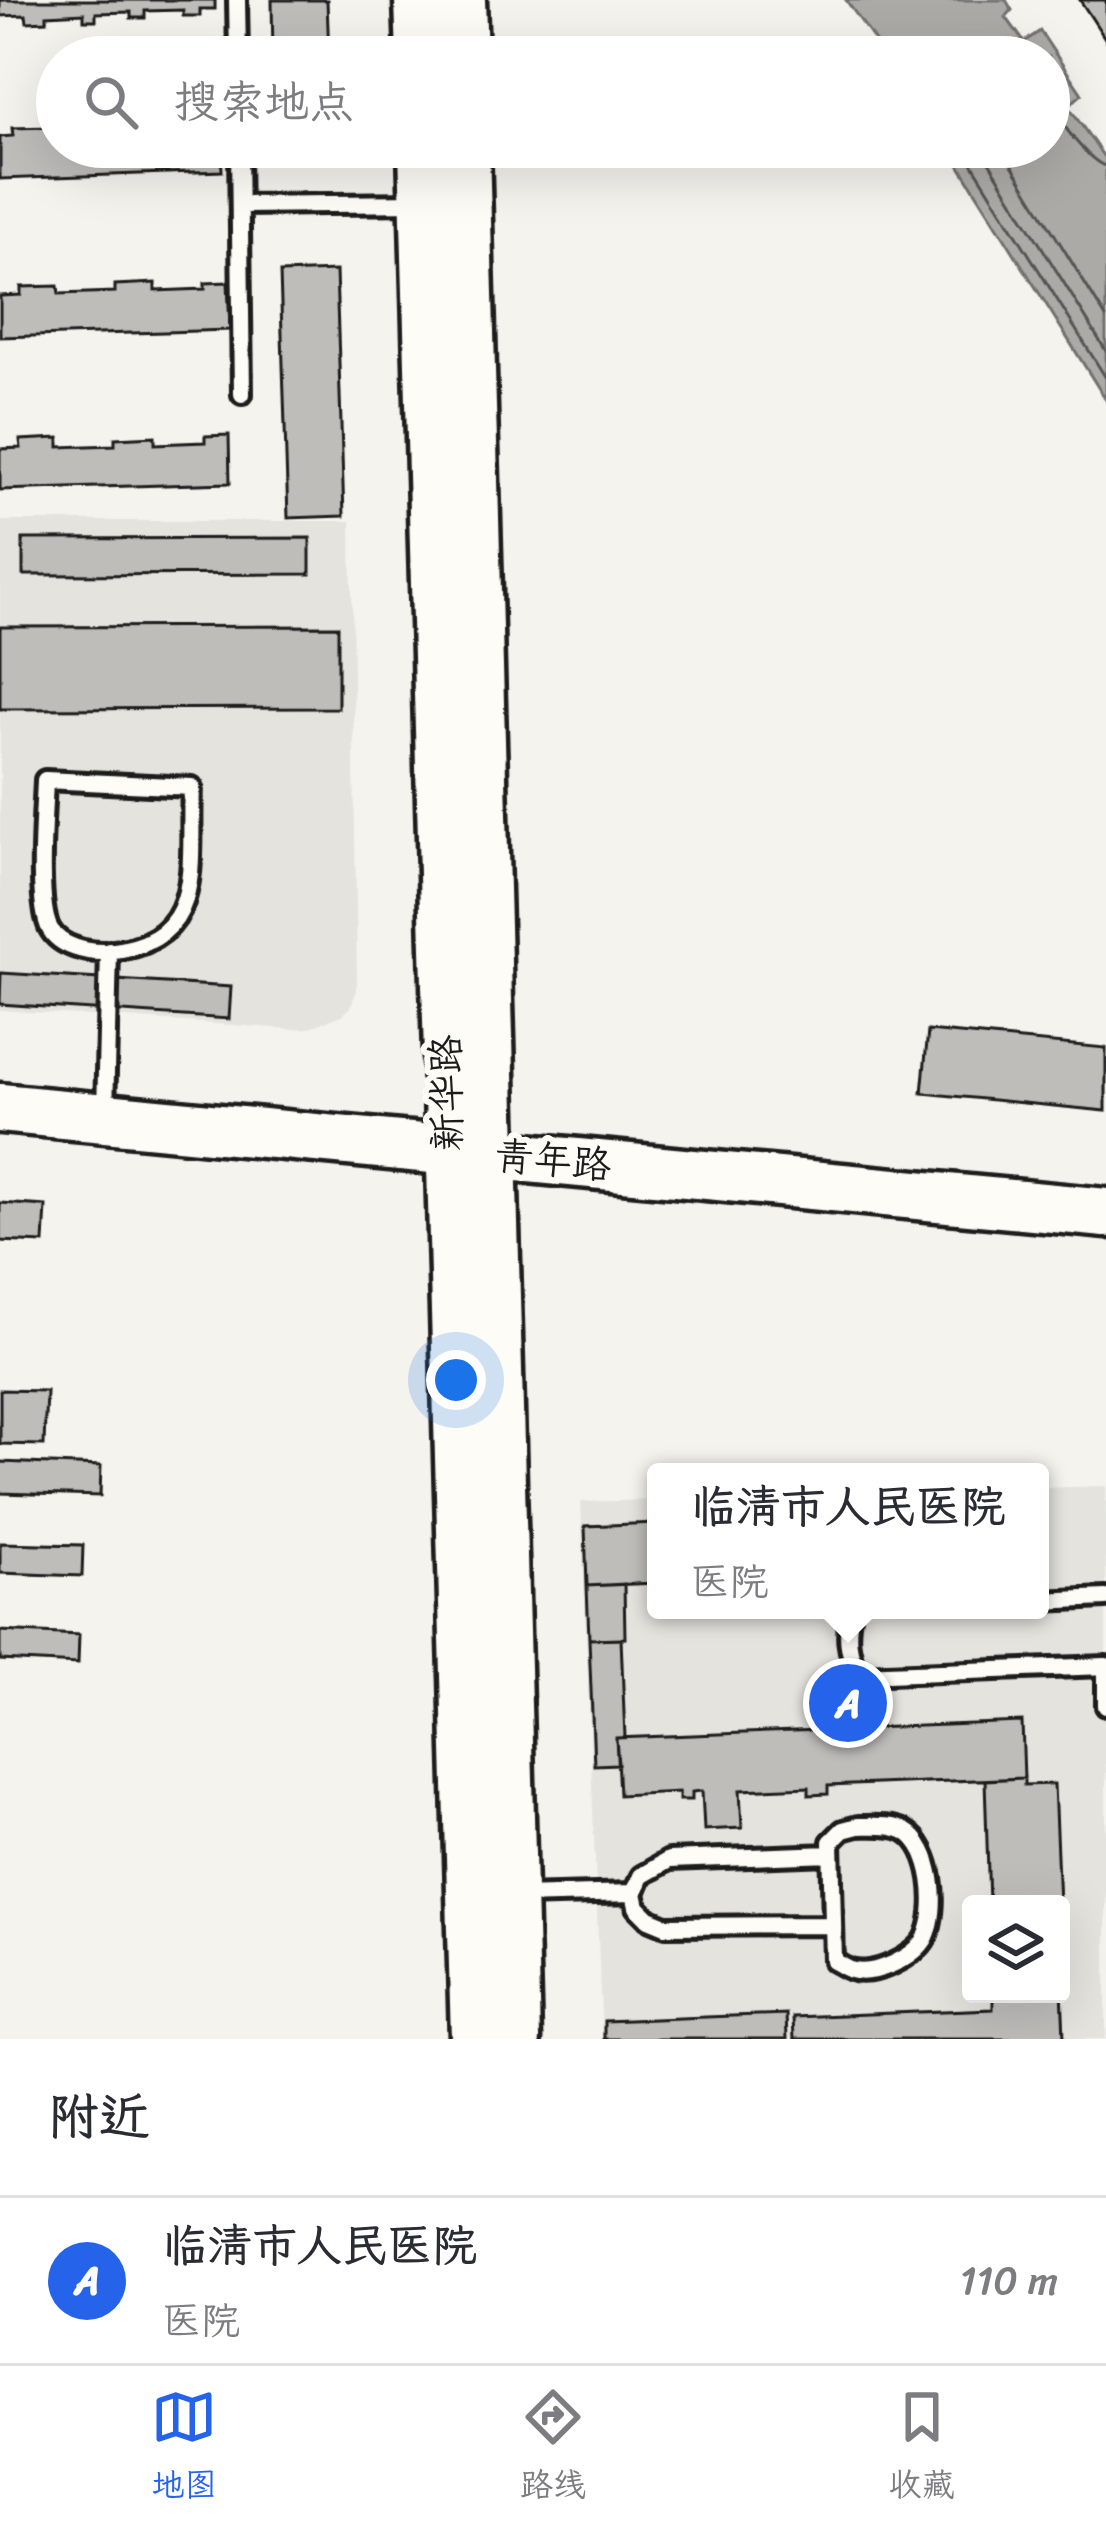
<!DOCTYPE html>
<html lang="zh">
<meta charset="utf-8">
<style>
body{margin:0;font-family:Sriracha,"LXGW WenKai TC",sans-serif;background:#f2f2f3;color:#2b2b33}
.controls{position:absolute;right:36px;bottom:36px;display:grid;overflow:hidden;border-radius:12px;box-shadow:0 12px 48px #0002}
.controls button{width:108px;height:108px;display:grid;place-items:center;padding:0;border:0;border-bottom:3px solid #e1e1e2;background:#fff;color:#2b2b33;font:60px sans-serif}
.you{position:absolute;left:456px;top:1380px;width:42px;height:42px;margin:-30px;border:9px solid #fff;border-radius:50%;background:#1a73e8;box-shadow:0 0 0 18px #1a73e833}
.badge{display:grid;place-items:center;width:78px;height:78px;border-radius:50%;background:#2563eb;color:#fff;font-size:39px;font-weight:700}
.pin{position:absolute;translate:-50% -50%;border:6px solid #fff;box-shadow:0 3px 12px #0006}
.popup{position:absolute;left:647px;top:1463px;width:402px;height:156px;box-sizing:border-box;display:grid;place-content:center;border-radius:12px;background:#fff;filter:drop-shadow(0 3px 9px #0005);font-size:39px;white-space:nowrap;color:#7c7c81}
.popup b{font-size:45px;color:#2b2b33}
.popup::after{content:'';position:absolute;left:50%;top:100%;margin-left:-24px;border:24px solid transparent;border-top-color:#fff}
.list{margin:0;padding:0;list-style:none}
h2{display:flex;justify-content:space-between;align-items:center;height:156px;margin:0;padding:0 48px;font-size:51px}
h2 small{font-size:39px;font-weight:400;color:#7c7c81}
.list li{display:grid;grid-template-columns:78px 1fr auto;gap:36px;align-items:center;box-sizing:border-box;height:168px;padding:0 48px;border-top:3px solid #e1e1e2}
.list b{display:block;font-size:45px;white-space:nowrap}
.list p{margin:0;font-size:39px;white-space:nowrap;color:#7c7c81}
.list em{font-size:39px;font-style:normal;color:#7c7c81}
.icon{flex:none;width:66px;height:66px;fill:none;stroke:currentColor;stroke-width:2;stroke-linecap:round;stroke-linejoin:round}
.map{position:relative;flex:none;width:1106px;height:2039px;overflow:hidden}
.search{position:absolute;background:#fff;box-shadow:0 12px 48px #0002;left:36px;right:36px;top:36px;height:132px;display:flex;align-items:center;gap:30px;box-sizing:border-box;padding:0 42px;border-radius:66px;color:#7c7c81;font-size:45px}
.sheet{height:324px;background:#fff}
nav{display:flex;justify-content:space-around;align-items:center;box-sizing:border-box;height:168px;border-top:3px solid #e1e1e2;background:#fff;font-size:33px;color:#7c7c81}
nav a{display:grid;justify-items:center;gap:6px}
nav .on{color:#2563eb}
.map>svg:first-child{display:block}
.built{fill:#e4e3de;fill-rule:evenodd}
.water{fill:#abaaa6;stroke:#72716f;stroke-width:3}
.lines{fill:none;stroke-linecap:round;stroke-linejoin:round}
.shore{stroke:#555553;stroke-width:3}
.building{fill:#bebdba;stroke:#1c1c1c;stroke-width:3}
.lane-casing{stroke:#1c1c1c;stroke-width:26}
.secondary-casing{stroke:#1c1c1c;stroke-width:57}
.lane{stroke:#fdfcf7;stroke-width:16}
.secondary{stroke:#fdfcf7;stroke-width:48}
.labels{text-anchor:middle;dominant-baseline:central;stroke-width:12;stroke-linejoin:round;paint-order:stroke}
.street-label{font-size:39px;fill:#1c1c1c;stroke:#fdfcf7}
</style>
<div class="map">
<svg width="1106" height="2039" viewBox="0 0 1106 2039">
<rect width="100%" height="100%" fill="#f4f3ee"/>
<filter id="ink" filterUnits="userSpaceOnUse"><feTurbulence type="fractalNoise" baseFrequency=".00833" numOctaves="2"/><feDisplacementMap in="SourceGraphic" scale="24" xChannelSelector="R" yChannelSelector="G"/><feConvolveMatrix kernelMatrix="1 2 1 2 8 2 1 2 1" color-interpolation-filters="sRGB"/></filter>
<g filter="url(#ink)">
<path class="built" d="M 0,521 L 351,521 L 357,990 L 350,1008 L 342,1015 L 308,1028 L 290,1029 L 0,1010 Z
M 1106,1486 L 1106,2039 L 602,2039 L 581,1502 L 656,1500 L 656,1610 L 1040,1610 L 1040,1488 ZM 971,1904 L 1061,1904 L 1061,1994 L 971,1994 Z"/>
<path class="water" d="M 846,0 L 1006,0 L 1012,10 L 1006,17 L 1024,42 L 1040,31 L 1082,94 L 1068,106 L 1106,160 L 1106,400 L 948,147 L 1049,147 L 1049,57 L 886,57 Z"/>
<g class="lines">
<path class="shore" d="M 1049,66 L 1063,89 C 1061,94 1056,102 1056,107 C 1057,122 1092,164 1106,166
M 962,147 L 1106,378
M 980,147 L 1106,351
M 1001,147 L 1106,318"/>
</g>
<path class="building" d="M 0,0 L 215,0 L 215,9 L 200,9 L 200,16 L 183,16 L 183,10 L 145,11 L 145,18 L 131,18 L 131,12 L 96,13 L 96,20 L 84,20 L 84,13 L 47,15 L 47,21 L 27,22 L 26,15 L 0,16 Z
M 272,0 L 327,0 L 329,57 L 273,57 Z
M 1080,0 L 1106,0 L 1106,40 Z
M 50,127 L 50,135 L 57,135 L 57,147 L 221,147 L 222,171 L 0,179 L 0,137 L 13,136 L 12,128 Z
M 336,271 L 344,516 L 288,518 L 280,273 Z
M 228,282 L 230,330 L 0,337 L 0,296 L 21,295 L 21,287 L 58,286 L 59,294 L 115,292 L 115,285 L 155,283 L 155,291 L 205,289 L 205,283 Z
M 229,435 L 230,483 L 0,490 L 0,449 L 21,448 L 20,440 L 59,438 L 59,447 L 115,445 L 115,438 L 155,436 L 155,444 L 205,442 L 205,436 Z
M 310,538 L 310,574 L 23,575 L 23,539 Z
M 338,626 L 338,708 L 0,709 L 0,627 Z
M 1,973 L 231,987 L 229,1019 L 0,1004 Z
M 928,1031 L 1106,1048 L 1106,1111 L 922,1093 Z
M 0,1203 L 46,1206 L 44,1243 L 0,1241 Z
M 0,1390 L 46,1391 L 44,1445 L 0,1444 Z
M 0,1462 L 101,1466 L 100,1496 L 0,1493 Z
M 656,1523 L 656,1583 L 587,1586 L 585,1526 Z
M 0,1543 L 83,1545 L 82,1576 L 0,1573 Z
M 624,1584 L 625,1638 L 589,1639 L 587,1586 Z
M 0,1631 L 79,1635 L 78,1664 L 0,1660 Z
M 621,1638 L 625,1738 L 616,1738 L 618,1764 L 594,1765 L 589,1639 Z
M 1022,1722 L 1024,1778 L 828,1786 L 828,1794 L 809,1795 L 809,1787 L 740,1790 L 742,1828 L 704,1830 L 702,1791 L 692,1792 L 692,1800 L 679,1800 L 679,1792 L 619,1795 L 616,1738 Z
M 1024,1778 L 1024,1785 L 1054,1784 L 1059,1904 L 989,1904 L 985,1780 Z
M 1061,1963 L 1064,2039 L 794,2039 L 793,2017 L 993,2009 L 993,1994 L 1061,1994 Z
M 786,2014 L 787,2039 L 604,2039 L 604,2021 Z"/>
<g class="lines">
<defs>
<path id="lane" d="M 237,0 L 238,57
M 239,147 L 242,394
M 240,205 L 419,203
M 45,780 L 192,787 C 188,864 209,942 107,952 C 88,953 60,947 50,929 C 36,904 44,811 45,780 Z
M 105,1112 L 109,951
M 1040,1601 L 1106,1598
M 851,1610 C 846,1636 847,1651 859,1675 L 1106,1666
M 1106,1666 L 1106,1706
M 858,1826 C 872,1826 892,1824 905,1831 C 934,1847 939,1909 926,1937 C 915,1958 873,1977 851,1970 C 845,1968 840,1964 834,1961 L 831,1842 L 843,1830 Z
M 831,1854 L 669,1860 L 641,1876 L 634,1893 L 637,1907 L 649,1919 L 666,1926 L 833,1925
M 519,1896 L 634,1893"/>
<path id="secondary" d="M 419,0 L 421,57
M 461,0 L 463,57
M 423,147 L 475,2039
M 465,147 L 516,2039
M 0,1108 L 1106,1213"/>
</defs>
<use href="#lane" class="lane-casing"/>
<use href="#secondary" class="secondary-casing"/>
<use href="#lane" class="lane"/>
<use href="#secondary" class="secondary"/>
</g>
</g>
<g class="labels">
<g class="street-label">
<text transform="translate(446 1093) rotate(-91)">新华路</text>
<text transform="translate(553 1160) rotate(5)">青年路</text>
</g>
</g>
</svg>
<div class="controls">
<button><svg class="icon" aria-label="layers" viewBox="0 0 24 24"><path d="M12 4l9 5-9 5-9-5zM3 14l9 5 9-5"/></svg></button>
</div>
<div class="you"></div>
<div class="pin badge" style="left:848px;top:1703px">A</div>
<div class="popup"><b>临清市人民医院</b>医院</div>
<div class="search"><svg class="icon" aria-label="search" viewBox="0 0 24 24"><circle cx="10" cy="10" r="6"/><path d="M15 15l6 6"/></svg>搜索地点</div>
</div>
<section class="sheet">
<h2>附近<small></small></h2>
<ul class="list">
<li><span class="badge">A</span><div><b>临清市人民医院</b><p>医院</p></div><em>110 m</em></li>
</ul>
</section>
<nav>
<a class="on"><svg class="icon" aria-label="map" viewBox="0 0 24 24"><path d="M3 6l6-2 6 2 6-2v14l-6 2-6-2-6 2zM9 4v14M15 6v14"/></svg>地图</a>
<a><svg class="icon" aria-label="directions" viewBox="0 0 24 24"><path d="M12 3l9 9-9 9-9-9zM9 14v-3h6M13 9l2 2-2 2"/></svg>路线</a>
<a><svg class="icon" aria-label="saved" viewBox="0 0 24 24"><path d="M7 4h10v16l-5-4-5 4z"/></svg>收藏</a>
</nav>
